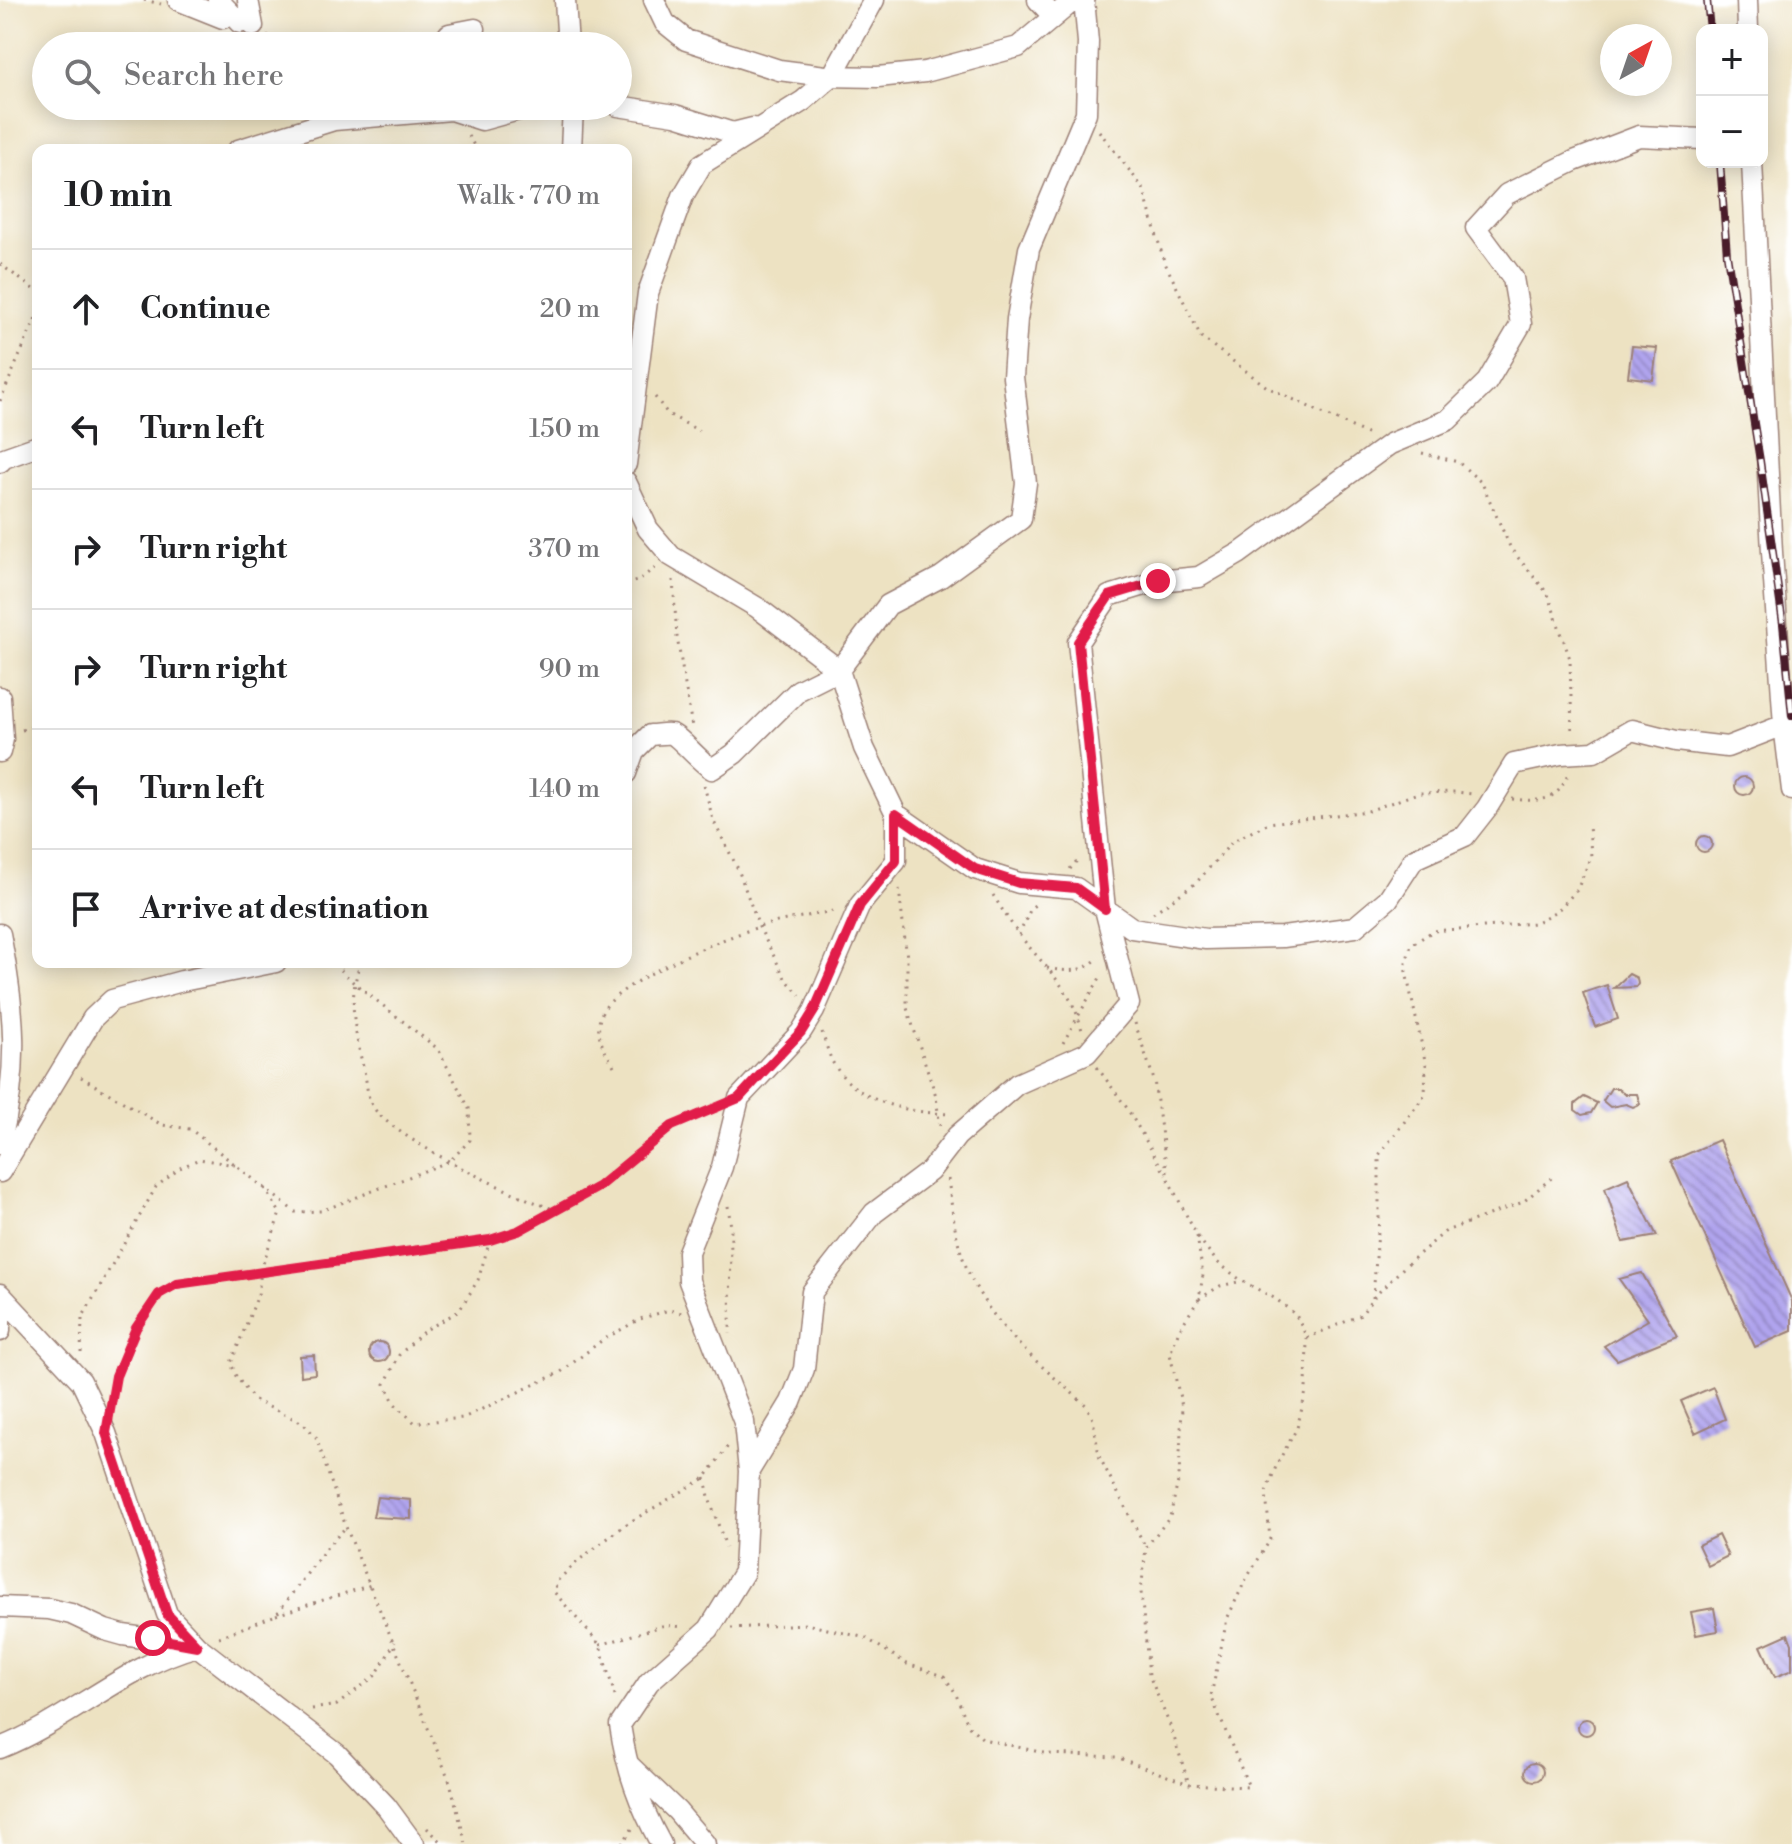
<!DOCTYPE html>
<meta charset="utf-8">
<style>
body{margin:0;font-family:"Libre Bodoni",serif;background:#f2f2f2;color:#202124}
.controls{position:absolute;right:24px;top:24px;display:grid;overflow:hidden;border-radius:16px;box-shadow:0 4px 20px #0003}
.controls button{width:72px;height:72px;display:grid;place-items:center;padding:0;border:0;border-bottom:2px solid #e0e0e0;background:#fff;color:#202124;font:40px sans-serif}
.compass{position:absolute;left:1600px;top:24px;width:72px;height:72px;border-radius:50%;background:#fff;box-shadow:0 4px 20px #0003;rotate:40deg}
.stop{position:absolute;width:24px;height:24px;margin:-18px;border:6px solid #e11d48;border-radius:50%;background:#fff}
.stop.end{background:#e11d48;border-color:#fff;box-shadow:0 2px 8px #0008}
.list{margin:0;padding:0;list-style:none}
h2{display:flex;justify-content:space-between;align-items:center;height:104px;margin:0;padding:0 32px;font-size:34px}
h2 small{font-size:26px;font-weight:400;color:#757577}
.list li{display:grid;grid-template-columns:52px 1fr auto;gap:24px;align-items:center;box-sizing:border-box;height:120px;padding:0 32px;border-top:2px solid #e0e0e0}
.list b{display:block;font-size:30px;white-space:nowrap}
.list em{font-size:26px;font-style:normal;color:#757577}
.icon{flex:none;width:44px;height:44px;fill:none;stroke:currentColor;stroke-width:2;stroke-linecap:round;stroke-linejoin:round}
.map{position:relative;flex:none;width:1792px;height:1844px;overflow:hidden}
.search{position:absolute;background:#fff;box-shadow:0 4px 20px #0003;left:32px;top:32px;width:600px;height:88px;display:flex;align-items:center;gap:20px;box-sizing:border-box;padding:0 28px;border-radius:44px;color:#757577;font-size:30px}
.panel{position:absolute;background:#fff;box-shadow:0 4px 20px #0003;left:32px;top:144px;width:600px;height:824px;border-radius:16px}
.map>svg:first-child{display:block}
.building{fill:url(#building-back-hatch)}
.lines{fill:none;stroke-linecap:round;stroke-linejoin:round}
.street-casing{stroke:#9c8076;stroke-width:23}
.path{stroke:#9c8076;stroke-width:3;stroke-dasharray:2 6;stroke-linecap:butt}
.street{stroke:#fff;stroke-width:20}
.rail-casing{stroke:#4a1f2b;stroke-width:8}
.rail{stroke:#fff;stroke-width:5;stroke-dasharray:15;stroke-linecap:butt}
.route{stroke:#e11d48;stroke-width:10}
</style>
<div class="map">
<svg width="1792" height="1844" viewBox="0 0 1792 1844">
<defs>
<pattern id="building-back-hatch" width="6" height="6" patternUnits="userSpaceOnUse" patternTransform="scale(2)"><rect width="6" height="6" fill="#b0a4ee"/><path d="M-1 5l2 2M0 0l6 6M5-1l2 2" fill="none" stroke="#9185c1"/></pattern>
</defs>
<rect width="100%" height="100%" fill="#fff"/>
<filter id="ink" filterUnits="userSpaceOnUse"><feTurbulence type="fractalNoise" baseFrequency=".0125" numOctaves="2"/><feDisplacementMap in="SourceGraphic" scale="16" xChannelSelector="R" yChannelSelector="G"/><feConvolveMatrix kernelMatrix="1 2 1 2 8 2 1 2 1" color-interpolation-filters="sRGB"/></filter>
<filter id="wash" filterUnits="userSpaceOnUse"><feTurbulence type="fractalNoise" baseFrequency=".006" numOctaves="4" result="noise"/><feDisplacementMap in="SourceGraphic" scale="32" xChannelSelector="R" yChannelSelector="G"/><feGaussianBlur stdDeviation="1.8" result="paint"/><feColorMatrix in="noise" values="0 0 0 0 0 0 0 0 0 0 0 0 0 0 0 0 0 1.4 0 .05"/><feComposite in="paint" operator="in"/></filter>
<g filter="url(#wash)">
<rect width="100%" height="100%" fill="#ede2c2"/>
<g id="blocks">
<path class="building" d="M 1632,346 L 1657,348 L 1653,380 L 1628,377 Z
M1735 786a9 9 0 1 1 18 0a9 9 0 1 1-18 0Z
M1696 844a8 8 0 1 1 16 0a8 8 0 1 1-16 0Z
M 1629,974 L 1637,978 L 1638,984 L 1636,987 L 1614,988 Z
M 1607,985 L 1618,1019 L 1595,1027 L 1583,993 Z
M 1611,1088 L 1618,1088 L 1625,1094 L 1637,1094 L 1640,1104 L 1633,1107 L 1626,1104 L 1610,1107 L 1603,1101 Z
M 1584,1097 L 1597,1103 L 1591,1113 L 1582,1115 L 1575,1110 L 1575,1104 Z
M 1719,1140 L 1792,1301 L 1792,1331 L 1755,1347 L 1671,1161 Z
M 1628,1178 L 1657,1236 L 1623,1242 L 1605,1188 Z
M 1642,1273 L 1677,1336 L 1617,1360 L 1604,1346 L 1648,1320 L 1619,1279 Z
M369 1352a10 10 0 1 1 20 0a10 10 0 1 1-20 0Z
M 314,1355 L 315,1374 L 301,1376 L 300,1356 Z
M 1713,1387 L 1725,1419 L 1695,1433 L 1681,1401 Z
M 377,1497 L 411,1500 L 411,1519 L 373,1517 Z
M 1718,1535 L 1728,1556 L 1708,1566 L 1698,1545 Z
M 1714,1608 L 1718,1631 L 1696,1635 L 1691,1612 Z
M 1788,1634 L 1792,1644 L 1792,1670 L 1775,1677 L 1761,1646 Z
M1578 1727a8 8 0 1 1 16 0a8 8 0 1 1-16 0Z
M1525 1772a9 9 0 1 1 18 0a9 9 0 1 1-18 0Z"/>
</g>
</g>
<g filter="url(#ink)">
<use href="#blocks" fill-opacity="0" stroke="#9c8076" stroke-width="2"/>
<g class="lines">
<defs>
<path id="street" d="M 178,0 L 223,18
M 218,0 L 240,23
M 248,0 L 253,26
M 565,0 L 568,46
M 654,0 L 665,23 L 686,40 L 779,70 L 825,76 L 878,77 L 925,72 L 1018,47 L 1074,0
M 1038,0 L 1054,17
M 1747,0 L 1748,30
M 441,46 L 449,34 L 475,29
M 447,106 L 451,110 L 482,120 L 533,106
M 618,106 L 675,115 L 733,133 L 753,128
M 238,150 L 334,120 L 451,110
M 571,150 L 573,106
M 1752,162 L 1772,552 L 1784,725 L 1792,790
M 0,462 L 4,458 L 38,446
M 626,464 L 648,293 L 683,196 L 702,164 L 803,101 L 832,76 L 874,0
M 626,482 L 648,529 L 671,556 L 758,608 L 839,670 L 799,690 L 734,754 L 712,769 C 700,762 679,736 671,734 C 665,733 656,735 650,735 L 634,751 L 626,773
M 0,697 L 3,739 L 0,752
M 896,814 L 975,869 L 1019,883 L 1076,888 L 1132,928 L 1206,939 L 1283,937 L 1355,927 L 1388,899 L 1414,859 L 1465,836 L 1487,808 L 1514,764 L 1561,754 L 1594,752 L 1632,730 L 1676,741 L 1727,747 L 1784,725
M 0,934 C 15,1011 20,1067 0,1144
M 0,1172 L 93,1018 L 112,1000 L 182,981 L 276,962
M 0,1294 L 81,1381 L 106,1433 L 167,1614 L 197,1646 L 337,1754 L 386,1806 L 414,1844
M 0,1296 L 0,1331
M 749,1471 L 791,1402 L 804,1369 L 812,1292 L 874,1213 L 930,1171 L 957,1136 L 1017,1084 L 1087,1053 L 1129,1004 L 1105,909 L 1078,642 L 1109,596 L 1158,581 L 1199,577 L 1240,553 L 1390,444 L 1448,420 L 1487,382 L 1521,324 L 1513,278 L 1476,228 L 1507,194 L 1574,161 L 1639,136 L 1702,139
M 0,1607 L 49,1609 L 71,1614 L 105,1630 L 123,1635 L 193,1645
M 0,1748 C 70,1720 124,1666 197,1646
M 629,1765 L 677,1811 L 705,1844
M 661,1844 C 639,1804 627,1771 620,1725 L 649,1682 L 709,1629 L 744,1572 L 749,1471 L 744,1422 L 689,1281 L 688,1252 L 722,1167 L 739,1098 L 801,1032 L 814,1011 L 860,905 L 896,861 L 896,814 L 864,748 L 839,670 L 888,605 L 941,577 L 1021,519 L 1026,483 L 1013,377 L 1017,319 L 1029,249 L 1086,113 L 1088,42 L 1084,0"/>
</defs>
<use href="#street" class="street-casing"/>
<path class="path" d="M 144,0 L 161,4
M 267,36 L 280,46
M 1099,131 L 1143,188 L 1164,261 L 1201,337 L 1267,387 L 1369,435
M 468,136 L 477,150
M 0,264 L 38,292
M 655,397 L 668,414 L 699,431
M 0,401 L 38,313
M 1422,453 L 1458,462 L 1482,483 L 1511,549 L 1548,594 L 1570,659 L 1572,735
M 673,580 L 677,637 L 692,727
M 626,584 L 637,581 L 655,568
M 22,730 L 38,726
M 704,785 L 713,820 L 738,869 L 759,927 L 785,978 L 800,995
M 1512,799 C 1541,802 1559,802 1569,771
M 1070,869 L 1080,857
M 899,889 L 907,958 L 907,1008 L 936,1096 L 940,1128
M 993,895 C 1002,909 1011,924 1021,937 C 1045,967 1074,992 1082,1031
M 1153,913 L 1196,883 L 1233,841 L 1269,823 L 1368,811 L 1418,793 L 1456,792 L 1473,794
M 1019,935 L 1031,908 L 1036,904
M 361,962 C 346,1000 356,1037 365,1075 C 367,1084 367,1097 372,1105 C 387,1136 520,1199 556,1210 L 598,1187 L 672,1126 L 716,1108
M 1047,968 C 1067,972 1084,973 1099,957
M 1135,1023 L 1154,1080 L 1168,1179 L 1197,1236 L 1203,1275 L 1199,1299 L 1179,1330 L 1170,1354 L 1182,1407 L 1179,1477 L 1170,1517 L 1146,1547 L 1141,1592 L 1149,1675 L 1171,1728 L 1189,1784
M 822,1032 C 825,1041 828,1052 832,1061 C 855,1103 908,1113 952,1114
M 1063,1043 L 1101,976
M 614,1066 C 604,1049 594,1035 601,1015 C 612,983 725,937 759,927 C 784,919 811,916 837,910
M 1097,1067 L 1127,1108 L 1166,1175
M 81,1077 L 162,1125 L 190,1129 L 295,1212 L 321,1211 L 450,1161 L 470,1140 L 469,1108 L 438,1049 L 353,982 L 333,962
M 948,1179 C 951,1200 953,1221 958,1241 C 975,1313 1033,1359 1086,1405 L 1093,1419 L 1099,1456 L 1145,1546
M 265,1188 L 280,1213 L 261,1270 L 258,1295 L 231,1363 L 236,1376 L 254,1400 L 303,1423 L 316,1437 L 346,1527 L 450,1782 L 466,1844
M 728,1206 L 731,1227 L 730,1334
M 490,1240 L 478,1280 L 459,1311 L 424,1331 L 399,1355 L 385,1384 L 395,1404 L 415,1423 L 463,1418 L 561,1372 L 601,1341 L 640,1319 L 669,1310 L 682,1313
M 1373,1298 L 1379,1218 L 1379,1155 L 1425,1095 L 1426,1065 L 1405,967 L 1411,945 L 1433,931 L 1535,923 L 1558,910 L 1577,890 L 1591,857 L 1589,824
M 1199,1299 L 1220,1286 L 1242,1281
M 1307,1338 L 1361,1315 L 1373,1298 L 1405,1266 L 1446,1231 L 1523,1202 L 1555,1175
M 81,1353 L 82,1318 L 156,1187 L 180,1168 L 199,1159 L 235,1165
M 111,1402 C 119,1358 138,1307 177,1284 L 490,1240 L 518,1231 L 556,1210
M 705,1478 L 710,1501 L 726,1547
M 276,1615 L 371,1585
M 731,1628 L 806,1624 L 866,1638 L 907,1664 L 944,1676 L 955,1692 L 968,1725 L 983,1739 L 1048,1754 L 1116,1757 L 1189,1784 L 1249,1787 L 1211,1696 L 1227,1619 L 1245,1581 L 1270,1540 L 1266,1492 L 1277,1464 L 1297,1428 L 1306,1392 L 1307,1338 L 1296,1315 L 1276,1299 L 1242,1281 L 1217,1262 L 1197,1236
M 219,1637 L 276,1615 L 327,1547 L 346,1527
M 600,1645 L 665,1625 L 683,1627
M 615,1696 L 600,1645 L 554,1592 L 557,1581 L 579,1560 L 628,1523 L 705,1478 L 728,1446
M 312,1709 L 337,1705 L 376,1675 L 395,1642
M 427,1828 L 444,1844
M 622,1844 L 632,1829"/>
<use href="#street" class="street"/>
<defs>
<path id="rail" d="M 1707,0 L 1710,30
M 1720,162 L 1727,255 L 1760,461 L 1783,624 L 1792,716"/>
</defs>
<use href="#rail" class="rail-casing"/>
<use href="#rail" class="rail"/>
</g>
</g>
<g class="lines" filter="url(#ink)">
<path class="route" d="M 153,1638 L 197,1646 L 167,1614 L 106,1433 L 116,1376 L 136,1328 L 159,1294 L 177,1284 L 490,1240 L 518,1231 L 598,1187 L 672,1126 L 739,1098 L 764,1071 L 801,1032 L 814,1011 L 860,905 L 896,861 L 896,814 L 975,869 L 1019,883 L 1076,888 L 1105,909 L 1078,642 L 1109,596 L 1158,581"/>
</g>
</svg>
<div class="controls">
<button>+</button>
<button>−</button>
</div>
<svg class="compass" viewBox="-18 -18 36 36"><path d="M0-13l5 13h-10z" fill="#e53935"/><path d="M0 13l5-13h-10z" fill="#757577"/></svg>
<div class="stop" style="left:153px;top:1638px"></div>
<div class="stop end" style="left:1158px;top:581px"></div>
<div class="search"><svg class="icon" aria-label="search" viewBox="0 0 24 24"><circle cx="10" cy="10" r="6"/><path d="M15 15l6 6"/></svg>Search here</div>
<section class="panel">
<h2>10 min<small>Walk · 770 m</small></h2>
<ul class="list">
<li><svg class="icon" aria-label="ahead" viewBox="0 0 24 24"><path d="M12 20V5M6 11l6-6 6 6"/></svg><div><b>Continue</b></div><em>20 m</em></li>
<li><svg class="icon" aria-label="left" viewBox="0 0 24 24"><path d="M17 20v-9H6M10 6l-5 5 5 5"/></svg><div><b>Turn left</b></div><em>150 m</em></li>
<li><svg class="icon" aria-label="right" viewBox="0 0 24 24"><path d="M7 20v-9h11M14 6l5 5-5 5"/></svg><div><b>Turn right</b></div><em>370 m</em></li>
<li><svg class="icon" aria-label="right" viewBox="0 0 24 24"><path d="M7 20v-9h11M14 6l5 5-5 5"/></svg><div><b>Turn right</b></div><em>90 m</em></li>
<li><svg class="icon" aria-label="left" viewBox="0 0 24 24"><path d="M17 20v-9H6M10 6l-5 5 5 5"/></svg><div><b>Turn left</b></div><em>140 m</em></li>
<li><svg class="icon" aria-label="arrive" viewBox="0 0 24 24"><path d="M6 21V4h12l-3 4 3 4H6"/></svg><div><b>Arrive at destination</b></div></li>
</ul>
</section>
</div>
